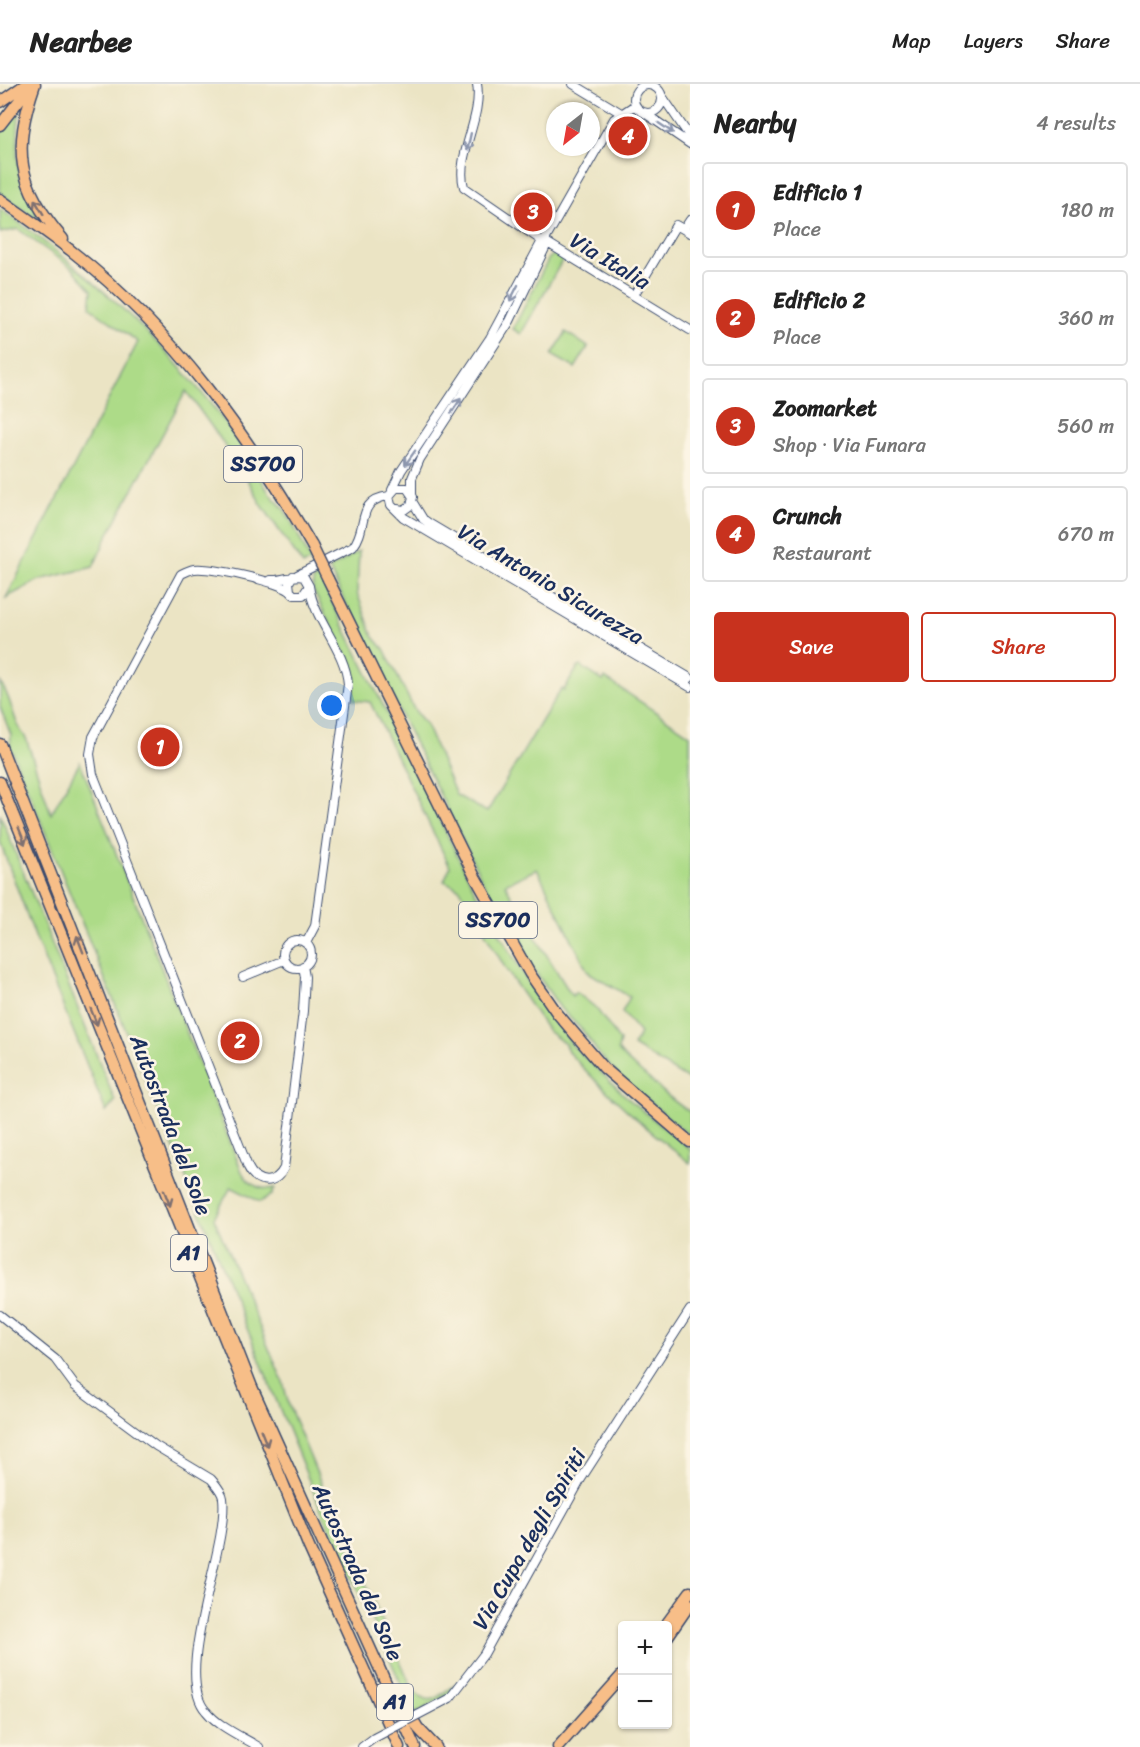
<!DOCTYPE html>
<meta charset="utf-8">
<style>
body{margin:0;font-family:Sriracha,sans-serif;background:#f6f6f6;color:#222}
.controls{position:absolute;right:18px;bottom:18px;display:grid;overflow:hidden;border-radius:6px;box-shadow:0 2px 4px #0004}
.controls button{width:54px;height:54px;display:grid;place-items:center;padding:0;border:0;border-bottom:2px solid #e0e0e0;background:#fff;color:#222;font:30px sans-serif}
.compass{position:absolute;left:546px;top:18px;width:54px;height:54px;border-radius:50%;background:#fff;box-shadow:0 2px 4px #0004;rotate:211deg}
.you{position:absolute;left:332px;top:622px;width:21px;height:21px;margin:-15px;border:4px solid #fff;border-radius:50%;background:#1a73e8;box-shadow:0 0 0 9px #1a73e833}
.badge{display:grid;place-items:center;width:39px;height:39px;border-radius:50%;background:#c8321e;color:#fff;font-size:20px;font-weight:700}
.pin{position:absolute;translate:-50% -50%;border:3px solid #fff;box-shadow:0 2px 6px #0006}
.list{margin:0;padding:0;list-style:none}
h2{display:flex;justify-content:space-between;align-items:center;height:78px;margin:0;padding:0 24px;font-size:26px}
h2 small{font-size:20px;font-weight:400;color:#767676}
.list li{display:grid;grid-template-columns:39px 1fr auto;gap:18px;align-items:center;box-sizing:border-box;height:96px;margin:0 12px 12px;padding:0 12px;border:2px solid #e0e0e0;border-radius:6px}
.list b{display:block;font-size:22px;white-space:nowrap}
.list p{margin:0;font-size:20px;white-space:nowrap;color:#767676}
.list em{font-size:20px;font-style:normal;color:#767676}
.actions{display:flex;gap:12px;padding:18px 24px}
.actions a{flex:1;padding:14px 0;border:2px solid #c8321e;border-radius:6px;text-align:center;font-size:21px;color:#c8321e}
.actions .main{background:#c8321e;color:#fff}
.map{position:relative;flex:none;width:690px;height:1663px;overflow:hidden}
header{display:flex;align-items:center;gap:36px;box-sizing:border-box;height:84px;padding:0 30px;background:#fff;border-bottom:2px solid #e0e0e0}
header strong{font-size:28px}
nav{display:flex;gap:33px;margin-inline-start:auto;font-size:21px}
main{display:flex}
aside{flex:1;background:#fff}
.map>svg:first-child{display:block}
.green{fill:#addb88;stroke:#648573;stroke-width:1.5}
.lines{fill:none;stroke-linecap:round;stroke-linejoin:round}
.minor-casing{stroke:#3a4a6d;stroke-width:10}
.highway-casing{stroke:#3a4a6d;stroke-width:13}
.minor{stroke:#fff;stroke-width:8}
.highway{stroke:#f7be88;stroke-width:10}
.minor-bridge-casing{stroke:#3a4a6d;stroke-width:10;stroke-linecap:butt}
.highway-bridge-casing{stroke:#3a4a6d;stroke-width:13;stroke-linecap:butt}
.minor-bridge{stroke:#fff;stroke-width:8}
.highway-bridge{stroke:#f7be88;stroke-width:10}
.oneway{stroke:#8d97ae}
.oneway2{stroke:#7e6f71}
.labels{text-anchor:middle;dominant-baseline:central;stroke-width:5;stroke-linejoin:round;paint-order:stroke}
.shield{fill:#fcf5e5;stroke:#5e6a86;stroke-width:1.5}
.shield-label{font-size:21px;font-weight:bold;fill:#1b2f5e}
.street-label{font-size:22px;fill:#1b2f5e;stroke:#fcf5e5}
</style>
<header>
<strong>Nearbee</strong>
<nav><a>Map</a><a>Layers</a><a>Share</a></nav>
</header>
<main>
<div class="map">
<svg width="690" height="1663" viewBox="0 0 690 1663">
<rect width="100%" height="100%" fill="#fcf5e5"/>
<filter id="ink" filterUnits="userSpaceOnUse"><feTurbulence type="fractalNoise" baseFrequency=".0167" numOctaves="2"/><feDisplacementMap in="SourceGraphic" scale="12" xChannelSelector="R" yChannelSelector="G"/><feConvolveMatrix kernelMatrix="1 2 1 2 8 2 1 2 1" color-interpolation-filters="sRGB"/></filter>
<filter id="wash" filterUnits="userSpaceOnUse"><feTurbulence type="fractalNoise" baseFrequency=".008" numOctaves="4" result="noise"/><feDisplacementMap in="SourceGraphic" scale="24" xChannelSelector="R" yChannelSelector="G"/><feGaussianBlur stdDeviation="1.35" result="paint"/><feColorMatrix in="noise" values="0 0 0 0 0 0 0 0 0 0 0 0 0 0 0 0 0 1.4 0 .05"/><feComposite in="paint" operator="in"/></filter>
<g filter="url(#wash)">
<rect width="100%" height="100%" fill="#ebe4c4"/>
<path class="green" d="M 19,26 L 17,70 L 20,93 L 38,132 L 36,134 L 0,109 L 0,49 Z
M 0,125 C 100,196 185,276 254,379 C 259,388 262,398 268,407 C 272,414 279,418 283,424 C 294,440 302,460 311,477 L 303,481 L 261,420 L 242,385 L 186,307 L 106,455 L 93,483 L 39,496 L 6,514 L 138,258 L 90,223 L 92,206 L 73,185 L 18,145 L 0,149 Z
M 555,170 L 563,175 L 521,250 L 513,245 L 549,174 Z
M 566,248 L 588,263 L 575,284 L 552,271 Z
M 359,467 L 357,509 L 373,552 L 384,565 L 414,625 L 426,641 L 456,711 L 487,728 L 561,605 L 564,606 L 578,583 L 581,582 L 603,597 L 605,594 L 690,651 L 690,997 L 633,962 L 640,949 L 622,928 L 630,913 L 588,888 L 537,785 L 505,800 L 520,828 L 572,912 L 576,908 L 596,924 L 620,957 L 618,966 C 625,976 633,981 642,989 C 659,1003 671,1017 690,1028 L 690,1052 L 619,992 L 599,970 L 583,947 L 561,925 L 523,870 L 490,812 L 329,485 Z
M 318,490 L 476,809 L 527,896 L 573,962 L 632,1018 L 690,1065 L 690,1079 C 646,1045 606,1009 568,968 L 565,960 L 548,947 L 507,887 L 460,805 L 444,797 L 450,783 L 370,618 L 354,616 L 354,588 L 313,506 L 313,497 Z
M 0,598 C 13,615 12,638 26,654 L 51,730 L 80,678 L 242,1088 C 249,1101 261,1107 275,1104 L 272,1111 L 260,1118 L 231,1103 L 214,1134 L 283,1298 L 289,1322 L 318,1392 L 413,1606 C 434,1627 439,1608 457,1600 L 448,1611 L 415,1630 L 321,1426 L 10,662 L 11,651 L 0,623 Z
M 0,730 L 115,1017 L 106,1028 L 36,855 L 0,758 Z"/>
</g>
<g filter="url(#ink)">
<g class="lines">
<defs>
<path id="minor" d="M 477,0 C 483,33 455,73 464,103 L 542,157
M 573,0 L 621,29
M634 15a14 14 0 1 1 28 0a14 14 0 1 1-28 0Z
M 662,12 L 690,53
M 643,28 L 690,60
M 684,145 L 690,136
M 545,156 L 614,35 L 635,21
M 546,158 L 690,246
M 634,211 L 676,141 L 690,149
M 392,406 L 401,387 L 490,254 L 542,157
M 412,410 L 412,394 L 420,375 L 510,237 L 547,160
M 412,417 L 423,435 L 430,440 L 690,594
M 397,425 L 404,426 L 411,421 L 413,413 L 407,404 L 396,404 L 389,412 L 391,421 L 403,433 L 690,603
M 297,491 L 353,463 C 369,443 355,416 389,412
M 271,496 C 283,497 293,490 304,493 L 309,502 L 303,511 L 294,511 L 290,507 L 289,498 L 293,492
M 290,507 C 276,497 210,483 194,485 C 189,486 185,488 181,490 L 93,653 L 90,670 L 93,690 L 248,1083 C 256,1100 275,1102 284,1084 L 303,927 L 305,893 L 303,882
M283 870a14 14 0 1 1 28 0a14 14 0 1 1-28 0Z
M 306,859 L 315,842 L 348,600 C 345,565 314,537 309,502
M 243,893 L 284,876
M 0,1231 L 55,1275 L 75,1302 L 156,1362 L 211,1395 C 216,1401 222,1407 223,1414 C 229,1464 172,1589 206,1627 C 219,1643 241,1652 259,1663
M 450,1614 L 484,1570 L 581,1395 L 690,1226
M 362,1663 L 374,1654"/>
<path id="highway" d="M 35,0 C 12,66 17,101 63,155
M 0,18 L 26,0
M 0,41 L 32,0
M 0,115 C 25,133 50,150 74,169 C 175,248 249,353 312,462
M 328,495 L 474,791 L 530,890 L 557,929 L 604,984 L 690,1058
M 0,660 L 252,1303 L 415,1663
M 0,698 L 308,1461 L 399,1663
M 665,1542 L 690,1508
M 668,1552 L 690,1520
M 400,1614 L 418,1644 L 436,1663
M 558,1663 L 622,1591"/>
</defs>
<use href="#minor" class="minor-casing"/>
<use href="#highway" class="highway-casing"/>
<use href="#minor" class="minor"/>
<use href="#highway" class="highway"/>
<defs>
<path id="minor-bridge" d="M 374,1654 L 450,1614"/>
<path id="highway-bridge" d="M 312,462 L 328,495"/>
</defs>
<use href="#minor-bridge" class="minor-bridge-casing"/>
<use href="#highway-bridge" class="highway-bridge-casing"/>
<use href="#minor-bridge" class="minor-bridge"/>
<use href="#highway-bridge" class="highway-bridge"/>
</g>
<defs><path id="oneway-shaft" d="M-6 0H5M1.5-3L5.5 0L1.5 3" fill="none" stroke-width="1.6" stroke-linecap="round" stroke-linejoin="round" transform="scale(1.5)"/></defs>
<g class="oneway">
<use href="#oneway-shaft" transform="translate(666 44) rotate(34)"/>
<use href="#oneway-shaft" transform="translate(469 58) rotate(102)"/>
<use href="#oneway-shaft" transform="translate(514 209) rotate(117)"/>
<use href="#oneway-shaft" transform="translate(456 322) rotate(-57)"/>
<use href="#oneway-shaft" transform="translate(410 374) rotate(125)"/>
</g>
<g class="oneway2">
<use href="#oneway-shaft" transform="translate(39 123) rotate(-121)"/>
<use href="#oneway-shaft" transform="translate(22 752) rotate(68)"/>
<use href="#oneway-shaft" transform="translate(80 860) rotate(-111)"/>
<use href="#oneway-shaft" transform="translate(94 933) rotate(68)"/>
<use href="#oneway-shaft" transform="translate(167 1114) rotate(68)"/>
<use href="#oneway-shaft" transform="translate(264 1354) rotate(68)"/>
</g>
</g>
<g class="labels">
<g class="shield">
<rect x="224" y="362" width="78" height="36" rx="4.5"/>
<rect x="459" y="818" width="78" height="36" rx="4.5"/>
<rect x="171" y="1151" width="36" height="36" rx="4.5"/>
<rect x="377" y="1600" width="36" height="36" rx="4.5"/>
</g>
<g class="shield-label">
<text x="263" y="380">SS700</text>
<text x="498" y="836">SS700</text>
<text x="189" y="1169">A1</text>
<text x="395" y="1618">A1</text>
</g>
<g class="street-label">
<text transform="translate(610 177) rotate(31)">Via Italia</text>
<text transform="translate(551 500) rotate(31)">Via Antonio Sicurezza</text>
<text transform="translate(171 1041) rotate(69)">Autostrada del Sole</text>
<text transform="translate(529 1455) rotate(-60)">Via Cupa degli Spiriti</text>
<text transform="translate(358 1488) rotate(66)">Autostrada del Sole</text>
</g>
</g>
</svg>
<div class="controls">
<button>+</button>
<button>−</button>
</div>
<svg class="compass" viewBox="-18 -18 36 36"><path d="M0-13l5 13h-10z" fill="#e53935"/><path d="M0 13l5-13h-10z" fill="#767676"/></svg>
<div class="you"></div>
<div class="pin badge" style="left:160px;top:663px">1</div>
<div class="pin badge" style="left:240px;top:957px">2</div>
<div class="pin badge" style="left:533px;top:128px">3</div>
<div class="pin badge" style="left:628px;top:52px">4</div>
</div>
<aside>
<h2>Nearby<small>4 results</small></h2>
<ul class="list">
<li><span class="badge">1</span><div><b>Edificio 1</b><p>Place</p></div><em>180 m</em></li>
<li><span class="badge">2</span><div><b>Edificio 2</b><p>Place</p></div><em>360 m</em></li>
<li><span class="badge">3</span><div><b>Zoomarket</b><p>Shop · Via Funara</p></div><em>560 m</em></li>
<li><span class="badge">4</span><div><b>Crunch</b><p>Restaurant</p></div><em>670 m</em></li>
</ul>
<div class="actions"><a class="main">Save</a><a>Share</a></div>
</aside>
</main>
